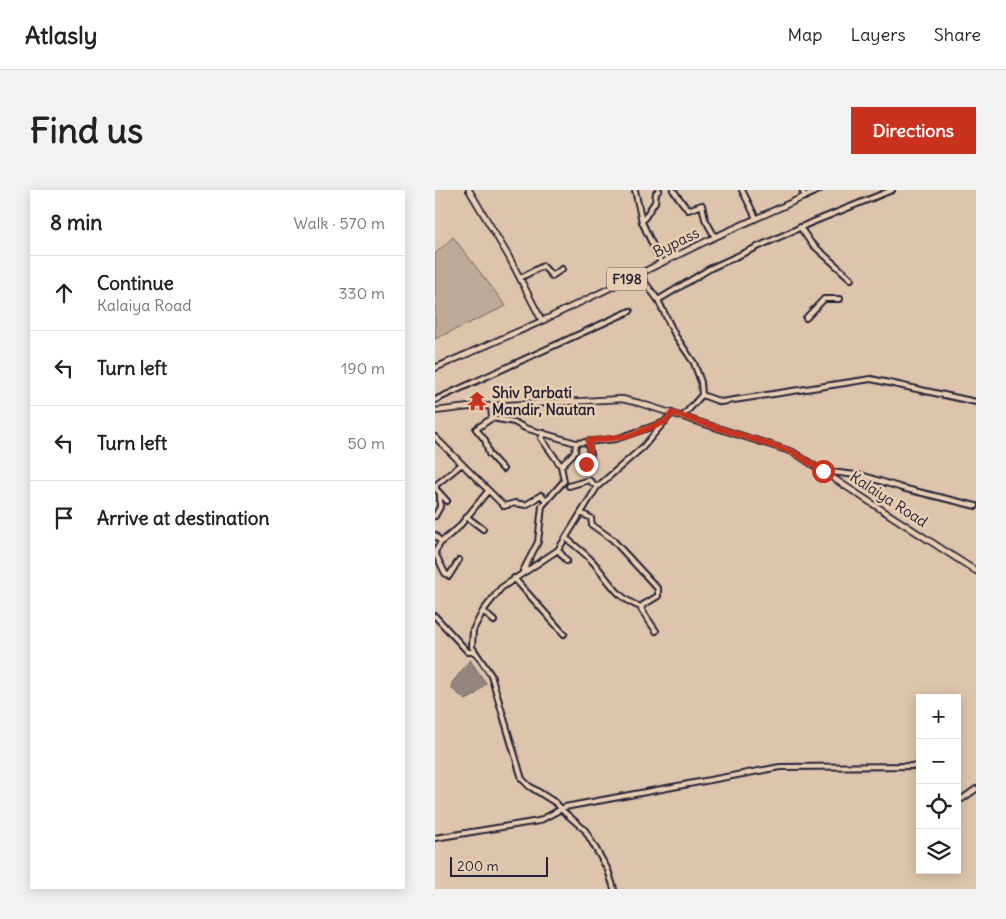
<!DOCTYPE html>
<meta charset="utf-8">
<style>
body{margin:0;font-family:Delius,sans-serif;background:#f2f2f2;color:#222}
.controls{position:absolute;right:15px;bottom:15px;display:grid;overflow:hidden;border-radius:0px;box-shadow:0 2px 12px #0003}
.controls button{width:45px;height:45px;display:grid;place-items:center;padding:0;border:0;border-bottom:1px solid #e0e0e0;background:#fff;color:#222;font:25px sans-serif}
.scale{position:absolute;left:15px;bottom:12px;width:98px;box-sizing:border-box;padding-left:5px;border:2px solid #22223b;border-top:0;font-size:14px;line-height:18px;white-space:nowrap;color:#22223b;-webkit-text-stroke:4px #eaceb1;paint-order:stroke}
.stop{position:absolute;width:15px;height:15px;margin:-11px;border:4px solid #c8321e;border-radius:50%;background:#fff}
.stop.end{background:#c8321e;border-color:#fff;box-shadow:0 1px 5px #0008}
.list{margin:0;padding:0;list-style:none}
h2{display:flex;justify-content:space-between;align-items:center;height:65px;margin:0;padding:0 20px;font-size:21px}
h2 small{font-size:16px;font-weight:400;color:#767676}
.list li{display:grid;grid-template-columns:32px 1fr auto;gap:15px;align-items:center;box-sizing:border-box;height:75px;padding:0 20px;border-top:1px solid #e0e0e0}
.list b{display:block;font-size:19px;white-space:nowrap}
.list p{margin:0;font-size:16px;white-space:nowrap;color:#767676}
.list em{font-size:16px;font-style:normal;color:#767676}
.icon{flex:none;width:28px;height:28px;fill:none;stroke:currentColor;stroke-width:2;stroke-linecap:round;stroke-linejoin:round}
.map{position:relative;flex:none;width:541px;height:699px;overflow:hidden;border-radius:0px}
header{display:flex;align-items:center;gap:30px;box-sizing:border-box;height:70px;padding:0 25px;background:#fff;border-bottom:1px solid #e0e0e0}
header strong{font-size:24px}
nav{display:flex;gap:28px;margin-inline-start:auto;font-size:18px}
.intro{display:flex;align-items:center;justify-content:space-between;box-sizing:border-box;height:120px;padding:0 30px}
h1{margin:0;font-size:35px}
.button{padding:12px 22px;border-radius:0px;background:#c8321e;color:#fff;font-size:18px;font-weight:700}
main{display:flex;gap:30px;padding:0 30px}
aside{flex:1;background:#fff;border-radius:0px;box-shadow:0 2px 12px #0003}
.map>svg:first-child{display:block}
.green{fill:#bfa997;stroke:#706669}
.water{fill:#968580;stroke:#685d64}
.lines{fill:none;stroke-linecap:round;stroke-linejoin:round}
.minor-casing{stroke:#22223b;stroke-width:8}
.major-casing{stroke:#22223b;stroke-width:8}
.minor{stroke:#eaceb1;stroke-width:4}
.major{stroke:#eaceb1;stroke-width:4.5}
.route{stroke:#c8321e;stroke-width:6}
.labels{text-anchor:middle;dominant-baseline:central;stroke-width:5;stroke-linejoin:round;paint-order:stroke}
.shield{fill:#eaceb1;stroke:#5e565e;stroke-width:1}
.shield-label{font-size:14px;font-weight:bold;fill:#22223b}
.street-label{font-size:15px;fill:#22223b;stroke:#eaceb1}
.poi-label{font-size:15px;font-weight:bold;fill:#22223b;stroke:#eaceb1;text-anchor:start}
</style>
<header>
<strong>Atlasly</strong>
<nav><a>Map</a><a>Layers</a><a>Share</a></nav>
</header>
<div class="intro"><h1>Find us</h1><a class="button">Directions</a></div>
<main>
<aside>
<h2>8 min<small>Walk · 570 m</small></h2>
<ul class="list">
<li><svg class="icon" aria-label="ahead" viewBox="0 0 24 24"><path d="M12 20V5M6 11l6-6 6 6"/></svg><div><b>Continue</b><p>Kalaiya Road</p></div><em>330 m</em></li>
<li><svg class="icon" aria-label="left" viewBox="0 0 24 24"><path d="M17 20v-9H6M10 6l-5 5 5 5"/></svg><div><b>Turn left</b></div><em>190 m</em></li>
<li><svg class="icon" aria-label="left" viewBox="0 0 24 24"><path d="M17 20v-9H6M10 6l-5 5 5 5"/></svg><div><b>Turn left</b></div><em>50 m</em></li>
<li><svg class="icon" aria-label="arrive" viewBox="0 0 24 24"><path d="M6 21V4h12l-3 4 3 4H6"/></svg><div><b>Arrive at destination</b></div></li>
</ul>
</aside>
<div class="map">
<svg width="541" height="699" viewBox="0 0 541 699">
<rect width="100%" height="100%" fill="#dec4aa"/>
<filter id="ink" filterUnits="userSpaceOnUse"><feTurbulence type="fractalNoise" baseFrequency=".02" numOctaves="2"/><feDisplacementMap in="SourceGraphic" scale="10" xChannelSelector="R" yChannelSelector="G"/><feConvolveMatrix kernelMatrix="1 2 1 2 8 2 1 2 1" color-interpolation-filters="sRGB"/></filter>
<g filter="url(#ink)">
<path class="green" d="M 18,47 L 71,116 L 0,149 L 0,64 Z"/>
<path class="water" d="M 35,470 L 51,493 L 40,505 L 31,510 C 30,509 17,499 16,498 L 17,493 Z"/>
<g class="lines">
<defs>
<path id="minor" d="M 200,0 L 207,32 L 226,73
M 238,0 L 253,20 L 267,15 L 270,29 L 280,47
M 307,0 L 321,28
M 367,0 L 370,7
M 207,32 L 220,12 L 221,3 L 224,0
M 365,37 L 376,53 L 416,89
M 204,84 L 223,110 L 240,145 L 259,173 L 266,192 L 267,205 L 248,226
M 85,88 L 108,76 L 117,86 L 127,79
M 223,110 L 276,78 L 373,34 L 457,0
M 371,128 L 389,109 L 405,109
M 267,205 L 286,212 L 436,189 L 541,212
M 0,210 L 195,121
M 56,216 L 57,228 L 79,232 L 90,238 L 141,253 L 181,249 L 230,232
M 57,228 L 41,239 L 50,250 L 54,264 L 68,279
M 0,247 L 69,316 L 80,313 L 91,315 L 106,305 L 111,311
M 151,274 L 156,270 L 153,251
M 126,276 L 140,262 L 141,253
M 388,281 L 429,286 L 467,298 L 541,316
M 134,296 L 154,290 L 162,297
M 12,311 L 1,299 L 1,295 L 27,274
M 146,323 L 156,328 L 157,335 L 177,349 L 223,399 L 223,406 L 208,415 L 206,419 L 221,441
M 0,326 L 5,317 L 5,304
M 32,327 L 48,339
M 0,345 L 6,352 L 0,362
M 131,348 C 140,356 150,363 158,372 C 174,390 182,409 206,417
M 6,352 L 23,338 L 53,301
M 123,360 L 132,371
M 0,363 L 10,383 L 14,386 L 24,370
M 88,381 L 103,352 L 107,316 L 129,291 L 126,276 L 106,248 L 109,243
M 79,388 L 129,444
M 48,421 L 59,431
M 0,426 L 33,462 L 39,462
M 522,608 L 527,609 L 541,599
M 0,648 L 104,631 L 130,617 L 345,577 L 485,576
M 179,699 L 173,680 L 150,640 L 129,622 L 121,613 L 94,596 L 87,589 L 56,485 L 37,457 L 38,440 L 48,421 L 66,398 L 123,360 L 162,297 L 208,257 L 237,223"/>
<path id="major" d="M 34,0 L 74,67 L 107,131
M 0,178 L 107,131 L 280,47 L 384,0
M 0,221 L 34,217 L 187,209 L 204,213 L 358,262 L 541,381"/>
</defs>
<use href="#minor" class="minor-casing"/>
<use href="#major" class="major-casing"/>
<use href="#minor" class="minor"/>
<use href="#major" class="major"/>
</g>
</g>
<g class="lines" filter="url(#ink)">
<path class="route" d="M 151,274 L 156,270 L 153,251 L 193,246 L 230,232 L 237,223 L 358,262 L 388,281"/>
</g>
<defs>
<symbol id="temple-bare" viewBox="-9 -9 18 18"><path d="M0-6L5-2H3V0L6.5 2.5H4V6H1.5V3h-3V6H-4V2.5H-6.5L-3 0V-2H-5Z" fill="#c8321e" stroke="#eaceb1" stroke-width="2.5" paint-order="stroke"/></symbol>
</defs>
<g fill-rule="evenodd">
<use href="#temple-bare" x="28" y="197" width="28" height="28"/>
</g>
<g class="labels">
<rect class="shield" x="172" y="77.5" width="40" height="23" rx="4"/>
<g class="shield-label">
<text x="192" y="89">F198</text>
</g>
<g class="street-label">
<text transform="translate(241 52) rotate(-26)">Bypass</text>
<text transform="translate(454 309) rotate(33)">Kalaiya Road</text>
</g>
<g class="poi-label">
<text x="57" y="202">Shiv Parbati<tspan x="57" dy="17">Mandir, Nautan</tspan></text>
</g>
</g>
</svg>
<div class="controls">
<button>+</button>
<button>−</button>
<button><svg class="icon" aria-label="locate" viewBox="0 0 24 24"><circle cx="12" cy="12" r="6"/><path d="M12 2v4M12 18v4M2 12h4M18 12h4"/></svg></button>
<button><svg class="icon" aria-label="layers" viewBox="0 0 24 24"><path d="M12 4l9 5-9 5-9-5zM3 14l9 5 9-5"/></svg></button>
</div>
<div class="scale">200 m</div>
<div class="stop" style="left:388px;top:281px"></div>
<div class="stop end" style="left:151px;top:274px"></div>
</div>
</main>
